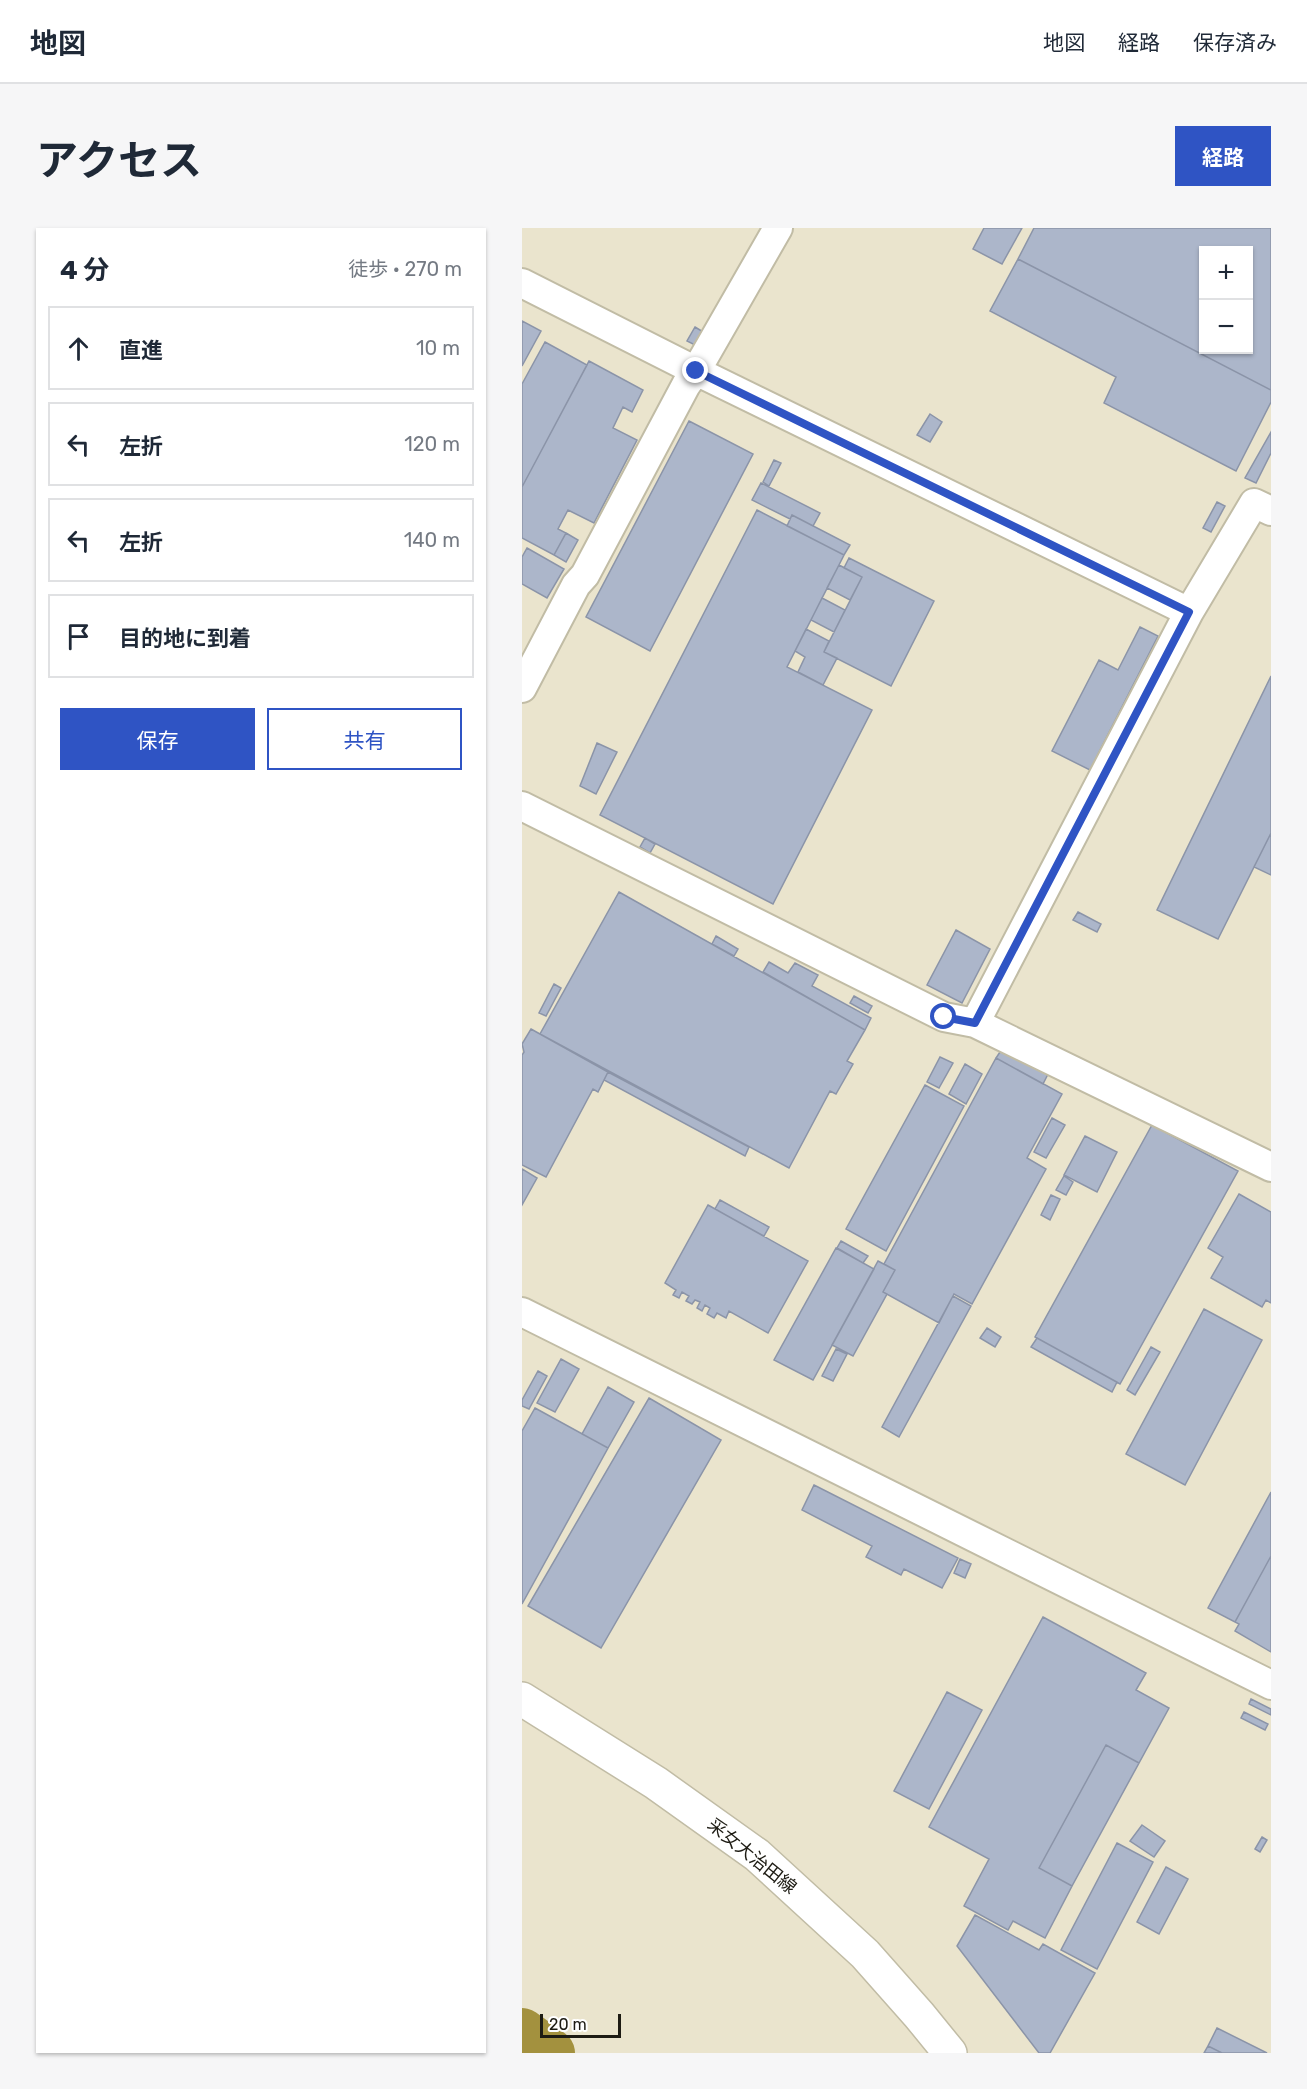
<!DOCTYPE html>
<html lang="ja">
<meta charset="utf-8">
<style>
body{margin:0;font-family:Rubik,"Noto Sans JP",sans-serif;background:#f6f6f7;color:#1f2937}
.controls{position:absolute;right:18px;top:18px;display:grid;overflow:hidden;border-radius:0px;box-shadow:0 2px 4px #0004}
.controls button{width:54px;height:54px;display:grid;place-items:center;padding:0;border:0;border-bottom:2px solid #e0e1e3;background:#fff;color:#1f2937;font:30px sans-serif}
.scale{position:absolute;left:18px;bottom:15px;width:81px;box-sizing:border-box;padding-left:6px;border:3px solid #1d1b13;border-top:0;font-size:16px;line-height:21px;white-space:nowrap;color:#1d1b13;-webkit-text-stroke:4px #fff;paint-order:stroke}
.stop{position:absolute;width:18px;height:18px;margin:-14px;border:4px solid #2f54c4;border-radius:50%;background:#fff}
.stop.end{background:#2f54c4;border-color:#fff;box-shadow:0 2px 6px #0008}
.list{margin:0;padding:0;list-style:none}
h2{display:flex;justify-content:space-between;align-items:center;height:78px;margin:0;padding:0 24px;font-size:26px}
h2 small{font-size:20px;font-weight:400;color:#747a83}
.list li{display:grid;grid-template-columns:39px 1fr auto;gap:18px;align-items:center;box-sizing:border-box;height:84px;margin:0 12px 12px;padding:0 12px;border:2px solid #e0e1e3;border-radius:0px}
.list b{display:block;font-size:22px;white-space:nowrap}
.list em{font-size:20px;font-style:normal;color:#747a83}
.actions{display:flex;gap:12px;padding:18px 24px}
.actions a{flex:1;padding:14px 0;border:2px solid #2f54c4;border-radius:0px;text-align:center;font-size:21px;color:#2f54c4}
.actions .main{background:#2f54c4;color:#fff}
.icon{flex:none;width:33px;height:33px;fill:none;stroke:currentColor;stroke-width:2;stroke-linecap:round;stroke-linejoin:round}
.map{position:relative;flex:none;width:749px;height:1825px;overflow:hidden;border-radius:0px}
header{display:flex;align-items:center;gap:36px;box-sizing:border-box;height:84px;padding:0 30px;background:#fff;border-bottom:2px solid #e0e1e3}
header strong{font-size:28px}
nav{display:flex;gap:33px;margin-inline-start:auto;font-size:21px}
.intro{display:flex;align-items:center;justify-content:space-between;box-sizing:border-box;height:144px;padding:0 36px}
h1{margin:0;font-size:42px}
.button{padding:15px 27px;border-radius:0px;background:#2f54c4;color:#fff;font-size:21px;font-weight:700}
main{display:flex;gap:36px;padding:0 36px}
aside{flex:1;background:#fff;border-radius:0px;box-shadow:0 2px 4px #0004}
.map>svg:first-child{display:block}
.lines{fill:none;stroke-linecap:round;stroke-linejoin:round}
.river{stroke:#a3913e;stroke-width:48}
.building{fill:#acb6ca;stroke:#8b94a8;stroke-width:1.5;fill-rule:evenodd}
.minor-casing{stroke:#c1bca5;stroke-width:32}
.secondary-casing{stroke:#c1bca5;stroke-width:36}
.minor{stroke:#fff;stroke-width:28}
.secondary{stroke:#fff;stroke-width:33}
.route{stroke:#2f54c4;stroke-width:8}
.labels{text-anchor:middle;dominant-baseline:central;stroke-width:4.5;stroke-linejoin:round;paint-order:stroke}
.street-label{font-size:18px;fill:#1d1b13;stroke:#fff}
</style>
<header>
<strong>地図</strong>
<nav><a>地図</a><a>経路</a><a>保存済み</a></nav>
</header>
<div class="intro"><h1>アクセス</h1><a class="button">経路</a></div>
<main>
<aside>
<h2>4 分<small>徒歩 · 270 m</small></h2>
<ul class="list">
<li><svg class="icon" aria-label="ahead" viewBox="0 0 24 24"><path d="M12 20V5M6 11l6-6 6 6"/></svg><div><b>直進</b></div><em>10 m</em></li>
<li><svg class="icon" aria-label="left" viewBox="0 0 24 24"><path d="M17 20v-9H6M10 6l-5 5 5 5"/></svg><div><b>左折</b></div><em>120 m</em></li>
<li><svg class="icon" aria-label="left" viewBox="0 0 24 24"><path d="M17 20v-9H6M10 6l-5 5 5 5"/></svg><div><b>左折</b></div><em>140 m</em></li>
<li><svg class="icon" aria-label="arrive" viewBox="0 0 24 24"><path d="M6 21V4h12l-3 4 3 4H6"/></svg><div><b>目的地に到着</b></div></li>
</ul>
<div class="actions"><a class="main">保存</a><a>共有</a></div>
</aside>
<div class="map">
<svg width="749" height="1825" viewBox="0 0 749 1825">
<rect width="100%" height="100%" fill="#eae4cd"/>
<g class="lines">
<path class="river" d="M 0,1804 L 29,1825"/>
</g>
<path class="building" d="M 462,0 L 500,0 L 480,36 L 451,21 Z
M 512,0 L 749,0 L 749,162 L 496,31 ZM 682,22 L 726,22 L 726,122 L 682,122 Z
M 496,31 L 749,162 L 749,174 L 714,243 L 582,175 L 594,149 L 468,83 Z
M 0,93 L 19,103 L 0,138 Z
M 173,99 L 183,105 L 175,118 L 165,113 Z
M 23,114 L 65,137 L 0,259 L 0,156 Z
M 67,133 L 121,162 L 110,184 L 101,179 L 91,200 L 115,212 L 72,295 L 46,282 L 36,301 L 44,305 L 32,327 L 0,310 L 0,259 Z
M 408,186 L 420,194 L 408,214 L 395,207 Z
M 167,193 L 231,226 L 128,423 L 64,389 Z
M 749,204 L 749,225 L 734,255 L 723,250 Z
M 252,232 L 259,235 L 247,258 L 241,254 Z
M 239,255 L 298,285 L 291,298 L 270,287 L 268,291 L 230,272 Z
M 695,274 L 703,278 L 689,304 L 681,300 Z
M 235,282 L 322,327 L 265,439 L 350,482 L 251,676 L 78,587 Z
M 270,287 L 328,317 L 322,327 L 265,298 Z
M 44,305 L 56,312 L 44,334 L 32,327 Z
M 5,320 L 42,341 L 25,370 L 0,356 L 0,329 Z
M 327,330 L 412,373 L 369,458 L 302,424 L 340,349 L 322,340 Z
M 317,337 L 340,349 L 328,372 L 305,360 Z
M 300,370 L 323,382 L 312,404 L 289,392 Z
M 618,399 L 636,408 L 568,542 L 530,523 L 577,432 L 596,442 Z
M 284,401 L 307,413 L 302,424 L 315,430 L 301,457 L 276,444 L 283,429 L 273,423 Z
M 749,448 L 749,605 L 696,711 L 635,682 Z
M 75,515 L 95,524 L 74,566 L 58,558 Z
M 749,605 L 749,647 L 732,639 Z
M 123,610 L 133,616 L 128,625 L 118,619 Z
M 97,664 L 343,802 L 325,833 L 331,836 L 314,866 L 308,863 L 267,940 L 18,806 Z
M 556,684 L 579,696 L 575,704 L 551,692 Z
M 434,702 L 468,721 L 440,775 L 405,757 Z
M 194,708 L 216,721 L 212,728 L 190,716 Z
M 247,734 L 266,745 L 273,735 L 296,747 L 290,758 L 349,790 L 343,802 L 241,744 Z
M 32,756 L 39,760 L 24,788 L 17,785 Z
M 332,768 L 350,778 L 346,785 L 328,775 Z
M 9,801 L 86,844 L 76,864 L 71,861 L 24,949 L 0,937 L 0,827 L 2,824 L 0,816 Z
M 480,821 L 526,846 L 521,856 L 474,830 Z
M 418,829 L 431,835 L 417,860 L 405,854 Z
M 474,830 L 540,866 L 505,930 L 524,941 L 450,1076 L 432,1066 L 417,1095 L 361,1064 L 373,1042 L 362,1036 Z
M 443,836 L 460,846 L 444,876 L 427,866 Z
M 86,844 L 227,919 L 223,928 L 82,852 Z
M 403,857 L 442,878 L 364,1023 L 324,1001 Z
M 530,890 L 543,897 L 524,930 L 512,924 Z
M 630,897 L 716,943 L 598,1156 L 513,1109 Z
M 563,908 L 595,924 L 575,964 L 542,947 Z
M 0,941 L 15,950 L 0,977 Z
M 542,948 L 551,954 L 544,967 L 534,962 Z
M 717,966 L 749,984 L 749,1075 L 744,1072 L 740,1079 L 689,1050 L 701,1029 L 686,1020 Z
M 529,967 L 538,971 L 528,992 L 519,987 Z
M 198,972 L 247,999 L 242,1008 L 193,981 Z
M 186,977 L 286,1033 L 246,1105 L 207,1083 L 204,1090 L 195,1085 L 192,1090 L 185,1086 L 188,1080 L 183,1077 L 180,1083 L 175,1080 L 178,1074 L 173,1072 L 170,1076 L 164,1073 L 167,1068 L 160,1064 L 157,1070 L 151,1067 L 154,1062 L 143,1055 Z
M 319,1013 L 346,1028 L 341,1035 L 315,1020 Z
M 314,1020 L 352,1041 L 291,1152 L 252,1132 Z
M 356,1033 L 373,1042 L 361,1064 L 365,1066 L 331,1128 L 310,1117 Z
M 431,1068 L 449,1078 L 377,1209 L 360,1199 Z
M 682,1081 L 740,1112 L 663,1257 L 604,1226 Z
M 465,1100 L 479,1109 L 473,1119 L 458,1110 Z
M 515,1110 L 595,1154 L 590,1164 L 509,1119 Z
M 629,1119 L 638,1124 L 613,1167 L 605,1162 Z
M 314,1121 L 325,1126 L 311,1153 L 300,1148 Z
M 39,1131 L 57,1141 L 33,1184 L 15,1175 Z
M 16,1143 L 25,1148 L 7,1181 L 0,1178 L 0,1172 Z
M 86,1159 L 112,1174 L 86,1220 L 60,1206 Z
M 127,1170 L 199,1212 L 79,1420 L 6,1378 Z
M 13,1180 L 86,1220 L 0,1376 L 0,1203 Z
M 292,1257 L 436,1330 L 420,1360 L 382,1341 L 379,1347 L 344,1329 L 350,1318 L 280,1282 Z
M 749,1264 L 749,1328 L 713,1394 L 686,1380 Z
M 749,1328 L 749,1424 L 713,1403 L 717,1396 L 713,1394 Z
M 438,1331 L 449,1336 L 443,1350 L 432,1345 Z
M 521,1389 L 624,1445 L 614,1462 L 647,1480 L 617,1535 L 584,1517 L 517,1640 L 550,1658 L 523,1710 L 491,1693 L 486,1702 L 442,1678 L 467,1631 L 407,1599 Z
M 425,1464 L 460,1482 L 407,1581 L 372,1563 Z
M 729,1471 L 749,1481 L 749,1487 L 727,1476 Z
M 722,1484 L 746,1496 L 743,1502 L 719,1490 Z
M 584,1517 L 617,1535 L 550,1658 L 517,1640 Z
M 620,1597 L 643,1613 L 632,1629 L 608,1613 Z
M 740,1609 L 745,1612 L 738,1624 L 733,1621 Z
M 595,1615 L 631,1634 L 575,1741 L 539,1722 Z
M 644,1639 L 666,1651 L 637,1706 L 615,1694 Z
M 453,1687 L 517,1722 L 521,1716 L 573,1745 L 528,1825 L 517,1825 L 435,1718 Z
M 695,1800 L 745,1825 L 700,1825 L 686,1818 Z
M 686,1818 L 700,1825 L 682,1825 Z"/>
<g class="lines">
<defs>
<path id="minor" d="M 0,55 L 174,143 L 667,384
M 0,460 L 54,357 L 63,347 L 164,157 L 174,143 L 256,0
M 0,578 L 422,789 L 453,795 L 749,939
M 453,795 L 667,384 L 732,275 L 749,283
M 0,1084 L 749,1457"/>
<path id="secondary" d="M 0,1471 L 134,1555 L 235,1627 L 343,1726 L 397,1787 L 428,1825"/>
</defs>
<use href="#minor" class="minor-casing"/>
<use href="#secondary" class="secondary-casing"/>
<use href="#minor" class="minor"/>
<use href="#secondary" class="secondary"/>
</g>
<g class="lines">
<path class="route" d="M 174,143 L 667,384 L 453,795 L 422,789"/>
</g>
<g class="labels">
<g class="street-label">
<text transform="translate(230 1628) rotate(39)">采女大治田線</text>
</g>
</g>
</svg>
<div class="controls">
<button>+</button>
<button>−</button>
</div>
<div class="scale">20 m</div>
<div class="stop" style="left:422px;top:789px"></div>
<div class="stop end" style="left:174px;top:143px"></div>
</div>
</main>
